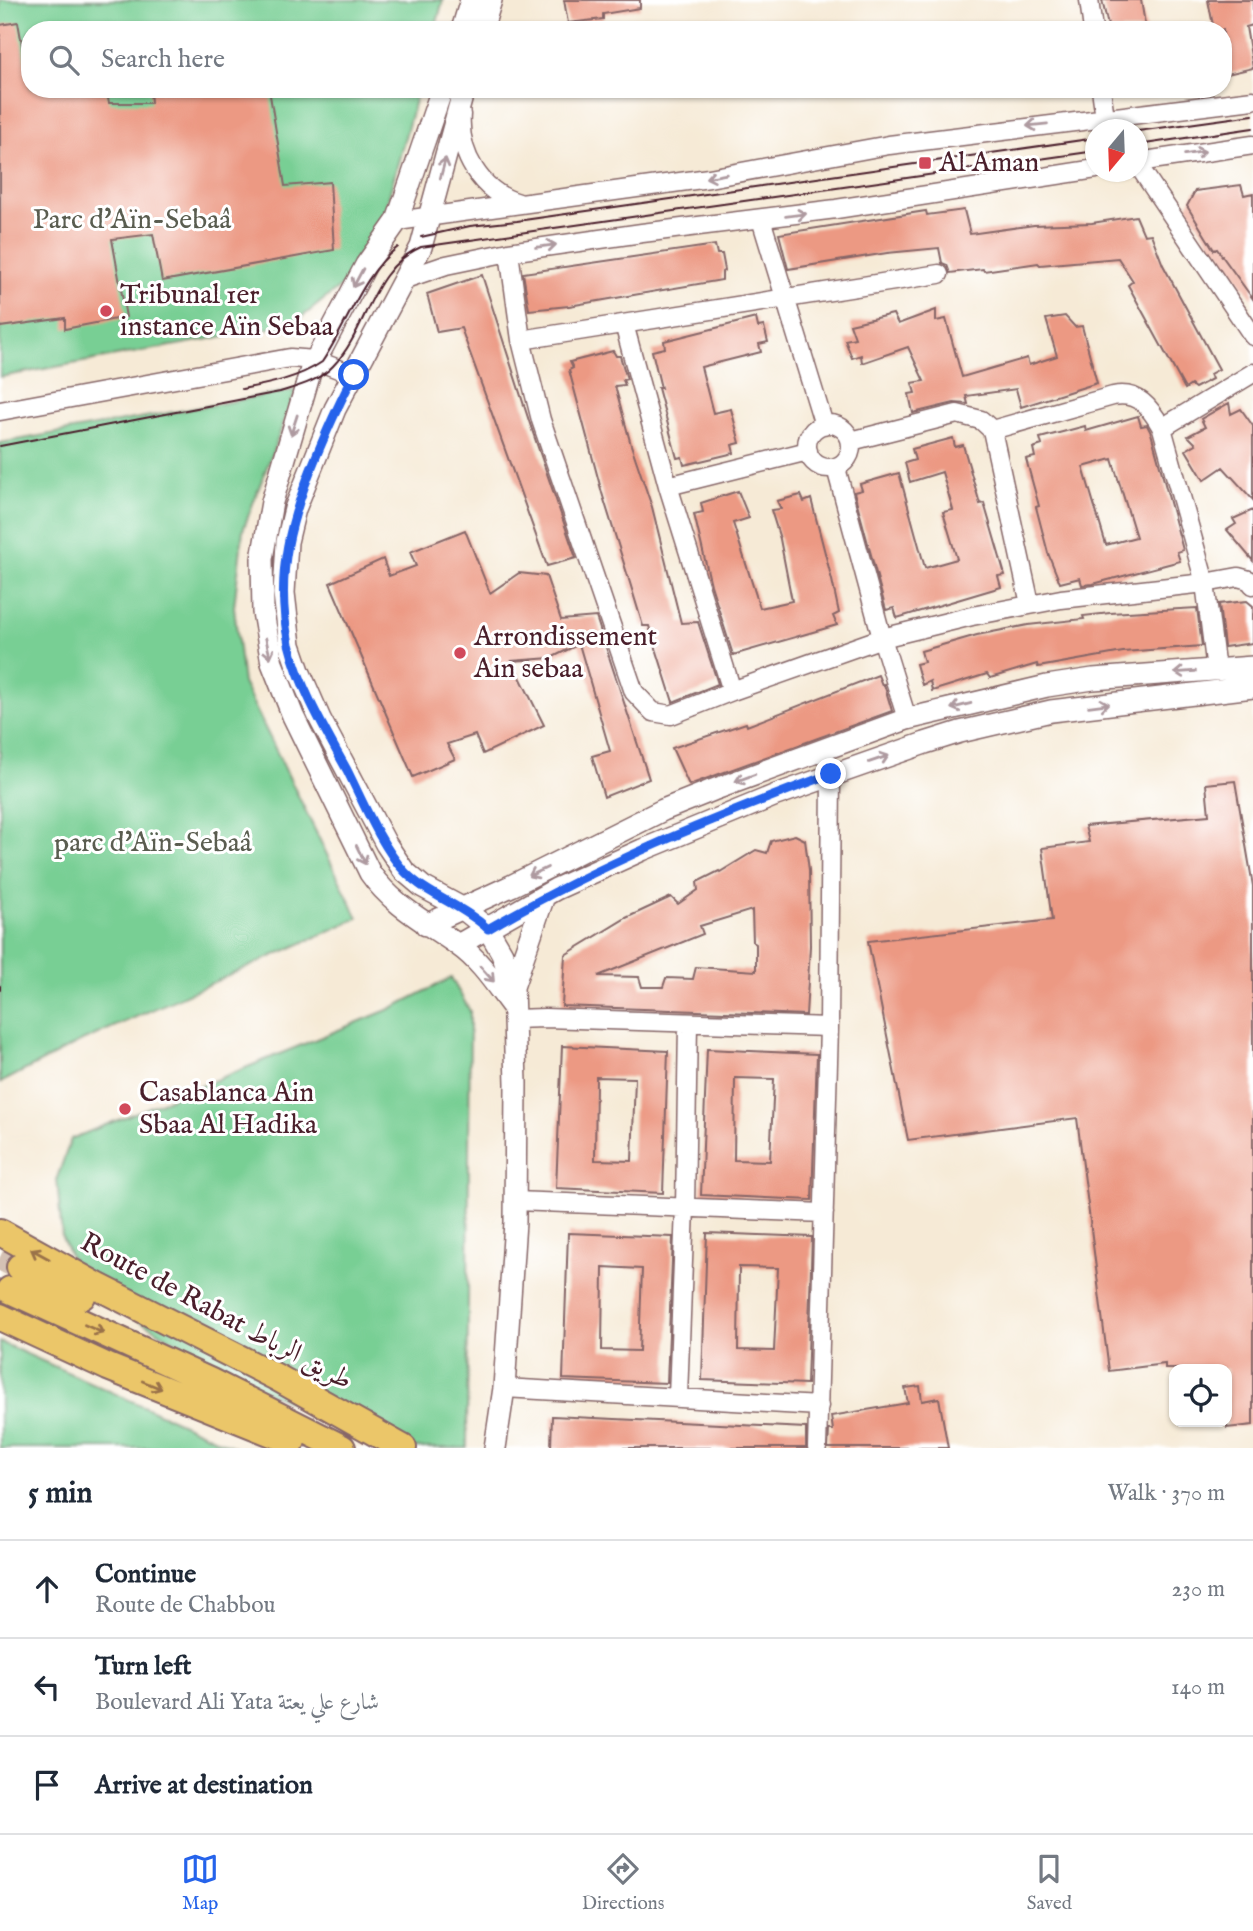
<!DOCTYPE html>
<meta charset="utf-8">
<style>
body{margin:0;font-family:"IM FELL English",Amiri,serif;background:#f2f2f3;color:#1f2937}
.controls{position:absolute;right:21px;bottom:21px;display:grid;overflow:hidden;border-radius:14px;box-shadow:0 2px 5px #0004}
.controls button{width:63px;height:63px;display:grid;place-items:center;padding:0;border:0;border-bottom:2px solid #e0e1e3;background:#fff;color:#1f2937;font:35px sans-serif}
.compass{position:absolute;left:1085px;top:119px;width:63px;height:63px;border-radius:50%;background:#fff;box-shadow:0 2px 5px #0004;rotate:199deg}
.stop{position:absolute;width:21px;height:21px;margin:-16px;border:5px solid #2563eb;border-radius:50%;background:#fff}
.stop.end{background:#2563eb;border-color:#fff;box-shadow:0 2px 7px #0008}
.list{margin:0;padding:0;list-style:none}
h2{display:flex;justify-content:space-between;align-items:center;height:91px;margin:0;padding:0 28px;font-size:30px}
h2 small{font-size:23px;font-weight:400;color:#747a83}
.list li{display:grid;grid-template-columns:46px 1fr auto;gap:21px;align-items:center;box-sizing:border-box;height:98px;padding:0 28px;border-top:2px solid #e0e1e3}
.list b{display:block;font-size:26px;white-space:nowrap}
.list p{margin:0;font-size:23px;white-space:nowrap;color:#747a83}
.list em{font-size:23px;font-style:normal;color:#747a83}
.icon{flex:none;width:38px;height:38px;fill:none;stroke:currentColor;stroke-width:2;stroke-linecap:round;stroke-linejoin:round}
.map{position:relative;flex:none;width:1253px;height:1448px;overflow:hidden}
.search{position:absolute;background:#fff;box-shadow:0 2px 5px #0004;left:21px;right:21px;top:21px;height:77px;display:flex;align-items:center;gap:18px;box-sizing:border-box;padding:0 24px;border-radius:28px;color:#747a83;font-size:26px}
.sheet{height:385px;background:#fff}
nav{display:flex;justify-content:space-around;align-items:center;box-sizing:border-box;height:98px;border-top:2px solid #e0e1e3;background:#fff;font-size:19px;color:#747a83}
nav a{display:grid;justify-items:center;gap:4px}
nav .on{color:#2563eb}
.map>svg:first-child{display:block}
.green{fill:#78cf94;stroke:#617760;stroke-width:2}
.building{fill:#ec9983;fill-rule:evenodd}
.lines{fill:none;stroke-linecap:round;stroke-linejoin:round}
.primary-tunnel{stroke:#d4c1b4;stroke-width:26;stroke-dasharray:26 13;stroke-linecap:butt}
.minor-casing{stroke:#866667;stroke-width:21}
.tertiary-casing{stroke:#866667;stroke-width:24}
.primary-casing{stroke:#866667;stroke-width:30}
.minor{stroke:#fff;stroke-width:18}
.tertiary{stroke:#fff;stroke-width:21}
.primary{stroke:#ebc669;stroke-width:26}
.tram{stroke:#4a1f2b;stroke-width:2}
.oneway{stroke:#ae9aa0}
.oneway2{stroke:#9a724a}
.route{stroke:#2563eb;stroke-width:9}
.poi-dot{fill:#d1495b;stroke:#fff;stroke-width:2.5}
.labels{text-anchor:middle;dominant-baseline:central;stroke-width:6;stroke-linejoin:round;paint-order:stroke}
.poi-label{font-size:28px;fill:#4a1f2b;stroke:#fff;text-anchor:start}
.park-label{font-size:28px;fill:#5a5d50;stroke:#fff}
.street-label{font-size:28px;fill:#4a1f2b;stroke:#fff}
</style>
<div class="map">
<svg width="1253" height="1448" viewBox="0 0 1253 1448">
<rect width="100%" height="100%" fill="#fff"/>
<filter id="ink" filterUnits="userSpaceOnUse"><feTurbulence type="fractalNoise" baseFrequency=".0143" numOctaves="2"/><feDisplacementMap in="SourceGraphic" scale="14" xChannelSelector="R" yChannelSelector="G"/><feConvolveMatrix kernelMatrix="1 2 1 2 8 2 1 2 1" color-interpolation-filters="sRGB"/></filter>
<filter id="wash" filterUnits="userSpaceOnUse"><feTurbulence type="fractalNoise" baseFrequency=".00686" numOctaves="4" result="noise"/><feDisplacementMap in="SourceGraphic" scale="28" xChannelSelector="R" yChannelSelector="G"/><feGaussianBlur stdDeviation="1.57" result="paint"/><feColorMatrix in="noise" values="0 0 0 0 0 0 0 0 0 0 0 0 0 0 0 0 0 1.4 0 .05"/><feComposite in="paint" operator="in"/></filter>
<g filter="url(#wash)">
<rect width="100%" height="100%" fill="#f6ead6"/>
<path class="green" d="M 0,0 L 443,0 L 435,30 L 30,30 L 30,89 L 418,89 L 383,218 L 346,282 L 293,324 L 0,377 Z
M 296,390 L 243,530 L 234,607 L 243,683 L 358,918 L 82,1041 L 0,1083 L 0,443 Z
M 451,978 L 470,1011 L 467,1448 L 403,1448 L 261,1390 L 84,1289 L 62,1237 L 57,1178 L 71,1139 L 390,1009 Z
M 0,1342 L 236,1448 L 0,1448 Z"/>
<g id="blocks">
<path class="building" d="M 564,0 L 640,0 L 640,8 L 603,14 L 603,19 L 568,23 Z
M 1102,0 L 1141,0 L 1146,30 L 1109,30 Z
M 1208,0 L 1253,0 L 1253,25 L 1246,27 L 1253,68 L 1223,75 L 1223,30 L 1214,30 Z
M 18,22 L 30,89 L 106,89 L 109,103 L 151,103 L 150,89 L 269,89 L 285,186 L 330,182 L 334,250 L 162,281 L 153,234 L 112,239 L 126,317 L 65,329 L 65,318 L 0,327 L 0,25 Z
M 1241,185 L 1244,195 L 1253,193 L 1253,299 L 1217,249 L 1214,250 L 1187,206 L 1195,191 Z
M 964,210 L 970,234 L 1034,225 L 1092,223 L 1136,216 L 1144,235 L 1151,234 L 1163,265 L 1219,369 L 1210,374 L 1212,379 L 1195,388 L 1191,385 L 1185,389 L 1128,285 L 1133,281 L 1118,258 L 1040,265 L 1038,263 L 984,271 L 983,269 L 950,273 L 947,265 L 942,263 L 939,248 L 887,253 L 788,269 L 779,234 L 926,211 L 927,215 Z
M 715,245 L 717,254 L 722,254 L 725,270 L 722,272 L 722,280 L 569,306 L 529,310 L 523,273 Z
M 482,275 L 530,424 L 576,558 L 547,566 L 461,328 L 437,332 L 427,294 Z
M 936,310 L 936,321 L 946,319 L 962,377 L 1027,358 L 1029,365 L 1057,356 L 1046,319 L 1065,316 L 1075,327 L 1082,326 L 1097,383 L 1021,407 L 1016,389 L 966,396 L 968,404 L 954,403 L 913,413 L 909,394 L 915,393 L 912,383 L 924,381 L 908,347 L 862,363 L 861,355 L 852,358 L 845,340 L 855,338 L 850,324 L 893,314 L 898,324 Z
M 756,318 L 758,327 L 764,326 L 768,342 L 759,344 L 761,352 L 701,367 L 713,413 L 731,409 L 740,443 L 732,445 L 734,453 L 684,465 L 682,457 L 677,458 L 658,388 L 661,388 L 652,351 L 665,348 L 664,341 Z
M 613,351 L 616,356 L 620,356 L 627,379 L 623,380 L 625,385 L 615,386 L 631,445 L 652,507 L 681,623 L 698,622 L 718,684 L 673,702 L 649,626 L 643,626 L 630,583 L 602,493 L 569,370 L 573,368 L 570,362 Z
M 1229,403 L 1231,414 L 1241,409 L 1253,426 L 1253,500 L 1223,467 L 1204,480 L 1186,450 L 1196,444 L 1188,436 L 1205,427 L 1201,419 Z
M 1138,416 L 1141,426 L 1147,425 L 1151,433 L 1183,550 L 1177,552 L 1180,561 L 1093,584 L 1082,585 L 1080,578 L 1060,583 L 1048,553 L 1036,507 L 1039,506 L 1026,459 L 1035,457 L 1033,448 L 1042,445 L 1040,438 L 1085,426 L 1086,431 ZM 1112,459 L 1136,537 L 1106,545 L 1083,467 Z
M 953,438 L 955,447 L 963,445 L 980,504 L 984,503 L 1005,575 L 998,576 L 1001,587 L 897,618 L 894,608 L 886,610 L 854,492 L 862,490 L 860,484 L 899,473 L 925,568 L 957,559 L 943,512 L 953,510 L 942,472 L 910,482 L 905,463 L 915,460 L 912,449 Z
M 738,491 L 749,518 L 733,523 L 760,608 L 792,601 L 780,539 L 771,510 L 781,509 L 777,501 L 801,495 L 804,502 L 811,499 L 832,580 L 839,613 L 833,616 L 837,625 L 733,655 L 711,585 L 694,514 L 703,512 L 701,503 Z
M 1253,510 L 1253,561 L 1227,530 L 1236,524 L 1233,519 Z
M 465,530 L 490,593 L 519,573 L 546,576 L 561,620 L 596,617 L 649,779 L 604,797 L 592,756 L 610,751 L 579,644 L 551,658 L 512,661 L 544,725 L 483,754 L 475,735 L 447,744 L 455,759 L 413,777 L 330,583 L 383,559 L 389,576 L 416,566 L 410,552 Z
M 1247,601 L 1253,606 L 1253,643 L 1224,647 L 1219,604 Z
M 1197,608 L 1202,646 L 1123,652 L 1038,667 L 1037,664 L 990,678 L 987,674 L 932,691 L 930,681 L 922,685 L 916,664 L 924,662 L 921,651 L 977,635 L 1028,625 L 1084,619 L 1083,616 L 1110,613 Z
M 878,675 L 882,685 L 884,684 L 892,711 L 689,785 L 672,748 L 746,723 L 747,726 Z
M 1235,781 L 1253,886 L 1253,1425 L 1227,1428 L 1227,1369 L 1165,1369 L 1165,1364 L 1109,1371 L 1077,1118 L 908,1140 L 868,941 L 1052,920 L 1042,848 L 1089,842 L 1085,826 L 1209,815 L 1206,784 Z
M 795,835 L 805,840 L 809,870 L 810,946 L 806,1015 L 562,1006 L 565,955 L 626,918 L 671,897 L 678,904 L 698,890 L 697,882 L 719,871 L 720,872 L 756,850 L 767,853 L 771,841 ZM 752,910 L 753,942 L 756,944 L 756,971 L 696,967 L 693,979 L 666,978 L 663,987 L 642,987 L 639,977 L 598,976 L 703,934 L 700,926 Z
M 562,1046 L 668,1051 L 663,1193 L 556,1188 ZM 596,1077 L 635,1078 L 632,1161 L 595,1160 Z
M 707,1049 L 817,1054 L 812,1200 L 701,1195 ZM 735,1078 L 774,1079 L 770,1161 L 734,1160 Z
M 568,1233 L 673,1237 L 667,1383 L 563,1379 ZM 603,1267 L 642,1269 L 639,1351 L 602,1350 Z
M 707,1233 L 812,1237 L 807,1384 L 702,1380 ZM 739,1267 L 778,1268 L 774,1351 L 738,1350 Z
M 920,1386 L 922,1401 L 939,1398 L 948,1448 L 828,1448 L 829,1430 L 833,1430 L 831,1416 L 908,1403 L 905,1388 Z
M 552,1416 L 806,1428 L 806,1448 L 551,1448 Z"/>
</g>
</g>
<g filter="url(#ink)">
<use href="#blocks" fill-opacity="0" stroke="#866667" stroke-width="2"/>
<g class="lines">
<path class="primary-tunnel" d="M 0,1257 L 20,1267"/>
<defs>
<path id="minor" d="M 1089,0 L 1093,30
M 1101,89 L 1105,117
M 461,114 C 458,153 480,192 519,203
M 1138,162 L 1253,145
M 1138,165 L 1253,336
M 761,219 L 824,425
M 397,221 L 709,178 L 889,145 L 1253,100
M 509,252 L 521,340 L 541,420 L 634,692 L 653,712 L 671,715 L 732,691 L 882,638 L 972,616 L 1061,599 L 1205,583 L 1238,577 L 1249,580 L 1253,585
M 405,279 L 446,265 L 509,252 L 642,233 L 836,209 L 1096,169
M 624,324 L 668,486 L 732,691
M 521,340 L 939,274
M 0,411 L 290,358 L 315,360 L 354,375
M807 446a22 22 0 1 1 44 0a22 22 0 1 1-44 0Z
M 1162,428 L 1253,373
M 992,430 L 1030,604
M 851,441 L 957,414 L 981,420 L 992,430 L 1113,396 C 1138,391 1150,407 1162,428 L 1205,583 L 1216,670
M 836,468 L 882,638 L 907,719
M 668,486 L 808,451
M 513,1019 L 545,1018 L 829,1027
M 515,1201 L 824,1213
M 504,1388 L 819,1406
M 678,1397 L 685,1207 L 688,1024
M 817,1448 L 829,1027 L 831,774"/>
<path id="tertiary" d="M 462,30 L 471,0
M 482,30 L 491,0
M 442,89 L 397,221 L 366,265 L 311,369 L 272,502 L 262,559 L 263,612 L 272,663 L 293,716 L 370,873 C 393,906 426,922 458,945 C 480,960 496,985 512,1006
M 464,89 L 421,247 L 335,409 L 295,509 L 287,542 L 284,593 L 290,645 L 299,671 L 320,719 L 386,844 L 404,871 L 423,887 L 462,908 L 488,929 L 502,953 L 513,987 L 516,1083 L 515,1222 L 504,1388 L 495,1448
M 426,925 L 511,886 L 663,810 L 713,790 L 907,719 L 1047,686 L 1093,679 L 1253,667
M 458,945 L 556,889 L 642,850 L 776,795 L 925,743 L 960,732 L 1051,711 L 1253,687
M 513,987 L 544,896"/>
<path id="primary" d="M 0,1232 L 97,1286 L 278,1378 L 403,1448
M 20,1267 L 82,1296
M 10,1290 L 211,1382 L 342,1448
M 0,1317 L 108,1367 L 292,1441"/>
</defs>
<use href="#minor" class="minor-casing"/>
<use href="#tertiary" class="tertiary-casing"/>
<use href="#primary" class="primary-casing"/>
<use href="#minor" class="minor"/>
<use href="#tertiary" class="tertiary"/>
<use href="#primary" class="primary"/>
<path class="tram" d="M 1138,131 L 1253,115
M 1138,145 L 1253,128
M 421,237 L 470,226 L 517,221 L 1096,138
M 242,389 C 269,384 299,378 322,362 C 347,326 362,274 398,247
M 0,446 L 280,392 C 299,386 319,381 333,366 C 369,329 369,270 421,247 L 1096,151
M 0,986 L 0,990"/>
</g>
<defs><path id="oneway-shaft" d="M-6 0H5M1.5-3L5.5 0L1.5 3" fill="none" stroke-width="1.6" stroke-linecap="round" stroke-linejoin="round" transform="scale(1.75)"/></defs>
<g class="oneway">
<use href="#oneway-shaft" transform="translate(1037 125) rotate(174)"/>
<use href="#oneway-shaft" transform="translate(1195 153) rotate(-9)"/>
<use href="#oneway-shaft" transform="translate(443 168) rotate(-75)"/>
<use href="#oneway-shaft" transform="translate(716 176) rotate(170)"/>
<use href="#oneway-shaft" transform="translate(796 215) rotate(-7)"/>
<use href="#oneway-shaft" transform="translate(546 246) rotate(-8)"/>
<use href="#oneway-shaft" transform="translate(358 278) rotate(118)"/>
<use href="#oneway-shaft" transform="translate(294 425) rotate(108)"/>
<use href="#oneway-shaft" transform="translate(268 648) rotate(77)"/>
<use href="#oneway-shaft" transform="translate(1185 672) rotate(176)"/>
<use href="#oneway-shaft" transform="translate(1099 705) rotate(-7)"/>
<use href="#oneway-shaft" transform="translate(961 706) rotate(166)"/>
<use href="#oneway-shaft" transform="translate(879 759) rotate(-19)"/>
<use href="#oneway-shaft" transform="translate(745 778) rotate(160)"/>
<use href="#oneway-shaft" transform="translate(361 855) rotate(64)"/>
<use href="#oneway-shaft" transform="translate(538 872) rotate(154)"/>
<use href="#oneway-shaft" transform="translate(487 974) rotate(48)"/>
</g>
<g class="oneway2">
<use href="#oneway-shaft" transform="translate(40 1254) rotate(-151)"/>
<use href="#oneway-shaft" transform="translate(94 1329) rotate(24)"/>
<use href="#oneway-shaft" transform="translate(152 1385) rotate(22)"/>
</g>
</g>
<g class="lines" filter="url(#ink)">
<path class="route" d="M 354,375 C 340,401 329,426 318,452 C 291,516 274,574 289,644 C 299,686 326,732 347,770 C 362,800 382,848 405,872 C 428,896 463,905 488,929 C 597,865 713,818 831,774"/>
</g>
<g class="poi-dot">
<rect x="918" y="156" width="14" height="14" rx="3.5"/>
<circle cx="106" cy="311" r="7"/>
<circle cx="460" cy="653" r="7"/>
<circle cx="125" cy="1109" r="7"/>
</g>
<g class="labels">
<g class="poi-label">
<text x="939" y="163">Al Aman</text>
<text x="120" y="295">Tribunal 1er<tspan x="120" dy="32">instance Aïn Sebaa</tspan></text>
<text x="474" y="637">Arrondissement<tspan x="474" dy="32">Ain sebaa</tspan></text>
<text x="139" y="1093">Casablanca Ain<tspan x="139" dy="32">Sbaa Al Hadika</tspan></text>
</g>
<g class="park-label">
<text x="132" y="220">Parc d'Aïn-Sebaâ</text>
<text x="153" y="843">parc d'Aïn-Sebaâ</text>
</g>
<g class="street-label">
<text transform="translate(216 1312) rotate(28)">Route de Rabat طريق الرباط</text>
</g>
</g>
</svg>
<div class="controls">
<button><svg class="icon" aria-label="locate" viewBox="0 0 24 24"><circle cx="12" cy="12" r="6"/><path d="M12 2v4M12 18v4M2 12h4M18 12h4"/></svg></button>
</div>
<svg class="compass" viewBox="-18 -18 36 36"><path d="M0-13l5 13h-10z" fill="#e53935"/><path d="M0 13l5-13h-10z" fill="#747a83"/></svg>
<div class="stop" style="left:354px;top:375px"></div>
<div class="stop end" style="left:831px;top:774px"></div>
<div class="search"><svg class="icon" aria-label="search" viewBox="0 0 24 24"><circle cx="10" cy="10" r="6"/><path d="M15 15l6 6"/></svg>Search here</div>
</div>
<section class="sheet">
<h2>5 min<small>Walk · 370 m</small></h2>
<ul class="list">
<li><svg class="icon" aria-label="ahead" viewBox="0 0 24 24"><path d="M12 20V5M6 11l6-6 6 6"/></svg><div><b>Continue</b><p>Route de Chabbou</p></div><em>230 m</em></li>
<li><svg class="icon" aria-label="left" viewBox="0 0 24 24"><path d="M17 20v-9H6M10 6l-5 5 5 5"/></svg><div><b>Turn left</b><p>Boulevard Ali Yata شارع علي يعتة</p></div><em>140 m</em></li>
<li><svg class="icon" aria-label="arrive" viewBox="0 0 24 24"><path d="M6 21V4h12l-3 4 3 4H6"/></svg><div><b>Arrive at destination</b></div></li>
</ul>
</section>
<nav>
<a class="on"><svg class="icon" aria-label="map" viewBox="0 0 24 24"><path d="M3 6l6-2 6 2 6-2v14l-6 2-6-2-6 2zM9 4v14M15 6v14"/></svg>Map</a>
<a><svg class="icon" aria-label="directions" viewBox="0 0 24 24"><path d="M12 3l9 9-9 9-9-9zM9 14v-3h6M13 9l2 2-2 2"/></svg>Directions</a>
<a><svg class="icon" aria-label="saved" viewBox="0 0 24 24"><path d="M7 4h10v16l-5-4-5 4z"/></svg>Saved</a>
</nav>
